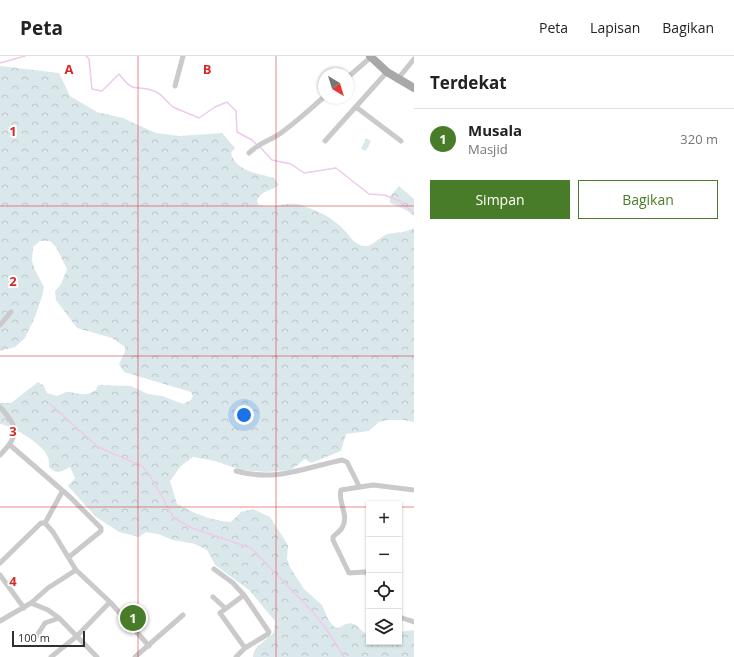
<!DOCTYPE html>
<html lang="id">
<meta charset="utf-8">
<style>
body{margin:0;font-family:"Open Sans",sans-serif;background:#f2f2f2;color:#222}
.controls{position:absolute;right:12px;bottom:12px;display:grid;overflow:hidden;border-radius:0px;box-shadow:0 1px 3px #0004}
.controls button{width:36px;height:36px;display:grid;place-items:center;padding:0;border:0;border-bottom:1px solid #e0e0e0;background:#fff;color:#222;font:20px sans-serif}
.compass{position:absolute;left:318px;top:12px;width:36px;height:36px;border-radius:50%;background:#fff;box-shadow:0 1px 3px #0004;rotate:142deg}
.scale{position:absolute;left:12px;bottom:10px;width:73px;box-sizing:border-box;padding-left:4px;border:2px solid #303030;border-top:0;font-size:11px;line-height:14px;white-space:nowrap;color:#303030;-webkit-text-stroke:3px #fff;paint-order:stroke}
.you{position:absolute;left:244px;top:359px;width:14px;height:14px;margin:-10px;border:3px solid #fff;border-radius:50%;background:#1a73e8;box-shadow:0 0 0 6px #1a73e833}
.badge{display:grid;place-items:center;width:26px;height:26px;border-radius:50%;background:#497c28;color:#fff;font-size:13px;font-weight:700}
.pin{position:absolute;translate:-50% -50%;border:2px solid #fff;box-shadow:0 1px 4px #0006}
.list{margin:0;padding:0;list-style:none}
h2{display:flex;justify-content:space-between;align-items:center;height:52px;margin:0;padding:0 16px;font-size:17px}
h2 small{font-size:13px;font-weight:400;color:#767676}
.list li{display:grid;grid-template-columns:26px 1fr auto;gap:12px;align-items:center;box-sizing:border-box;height:60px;padding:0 16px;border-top:1px solid #e0e0e0}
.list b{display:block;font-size:15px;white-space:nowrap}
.list p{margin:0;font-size:13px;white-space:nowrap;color:#767676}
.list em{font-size:13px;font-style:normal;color:#767676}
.actions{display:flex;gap:8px;padding:12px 16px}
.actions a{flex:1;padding:9px 0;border:1px solid #497c28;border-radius:0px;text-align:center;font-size:14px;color:#497c28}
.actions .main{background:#497c28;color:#fff}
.icon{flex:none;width:22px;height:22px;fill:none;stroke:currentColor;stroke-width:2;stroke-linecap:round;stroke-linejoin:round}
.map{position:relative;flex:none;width:414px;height:601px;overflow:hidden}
header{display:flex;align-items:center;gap:24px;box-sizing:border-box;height:56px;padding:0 20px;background:#fff;border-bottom:1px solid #e0e0e0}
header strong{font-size:19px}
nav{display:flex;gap:22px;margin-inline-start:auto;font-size:14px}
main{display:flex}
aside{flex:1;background:#fff}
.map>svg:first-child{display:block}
.green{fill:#dbe8eb}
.forest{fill:url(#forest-crowns)}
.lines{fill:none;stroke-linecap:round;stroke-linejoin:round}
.stream{stroke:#eecaeb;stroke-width:1.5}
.minor{stroke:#cacaca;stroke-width:5}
.primary{stroke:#a8a8a8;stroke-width:8}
.grid{fill:none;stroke:#d62828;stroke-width:1;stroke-opacity:0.55}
.grid-label{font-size:13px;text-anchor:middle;font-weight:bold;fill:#d62828;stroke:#fff;stroke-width:4;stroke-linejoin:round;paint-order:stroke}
</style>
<header>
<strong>Peta</strong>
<nav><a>Peta</a><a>Lapisan</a><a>Bagikan</a></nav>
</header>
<main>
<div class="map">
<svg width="414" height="601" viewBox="0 0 414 601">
<defs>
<pattern id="forest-crowns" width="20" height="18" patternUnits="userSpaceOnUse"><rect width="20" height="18" fill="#dbe8eb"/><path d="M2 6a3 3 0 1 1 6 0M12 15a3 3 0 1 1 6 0" fill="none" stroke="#bcc7ca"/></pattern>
</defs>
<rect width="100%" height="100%" fill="#fff"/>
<path class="green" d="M 366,82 L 371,85 L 366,95 L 361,93 Z"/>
<path class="forest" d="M 0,10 L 59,17 L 70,40 L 97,56 L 123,62 L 156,77 L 180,80 L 222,77 L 235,92 L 231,97 C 235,115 259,118 274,122 L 279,129 C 272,135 261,134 257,145 L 259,149 C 277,154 286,144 301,149 C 318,155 333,161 345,175 C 351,181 356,191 367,190 C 374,189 380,180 388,178 C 397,176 406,177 414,172 L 414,366 L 403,364 L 388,364 L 379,366 L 369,375 L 346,378 L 341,395 L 311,407 L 305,403 L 291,414 L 266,416 L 241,414 L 215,405 L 193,401 L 181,410 L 170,425 L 177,448 C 194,457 212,465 231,466 L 241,456 L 253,453 L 270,461 L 288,489 L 287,503 L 290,511 L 304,533 L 322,549 L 328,563 L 333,570 L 338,572 C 354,562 355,569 368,580 L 369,586 L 399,586 L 399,576 L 414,574 L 414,601 L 253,601 C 253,589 267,585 274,576 L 275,565 L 249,534 L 215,509 L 207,494 L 195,488 L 173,484 L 158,478 L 146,476 L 139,481 L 119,476 L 96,461 L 68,430 L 75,422 L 70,411 C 61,416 57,419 49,411 C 49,408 49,404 48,401 C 44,389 13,370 0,368 L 0,347 L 11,347 L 38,326 L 43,329 L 47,337 L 57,340 C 60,339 64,337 66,336 C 78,335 82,343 96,334 L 98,329 L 131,330 L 148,338 L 162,340 L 183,348 L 191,344 L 193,340 L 191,336 L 124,316 L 119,308 L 125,296 L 125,291 L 112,282 L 77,272 L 56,244 L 55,235 L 61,228 L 67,213 L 56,191 L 50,185 L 40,185 L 33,191 L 32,205 L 35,214 L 44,231 L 42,240 L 35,261 L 25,282 L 15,291 L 0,295 Z
M 399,130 L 414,143 L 414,160 L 406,154 L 390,147 L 390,140 Z"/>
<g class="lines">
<path class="stream" d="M 86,0 L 89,3 L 92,33 L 102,35 L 119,18 C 135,39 135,28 154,35 C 163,38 166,46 173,51 C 181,55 191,58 199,62 L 215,51 L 227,46 L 236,55 L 237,76 L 252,84 L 257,89
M 0,7 L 25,0
M 260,91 L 272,104 L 291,108 L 304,117 L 336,112 L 369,138 L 384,139 L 400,145 L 414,157
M 50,348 L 98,391 L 142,410 L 150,420 L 174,462 L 192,472 L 251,492 L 312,555 L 327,574 L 344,601"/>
<path class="minor" d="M 348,21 L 371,1
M 397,24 L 414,3
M 175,30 L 183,0
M 356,51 L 401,85
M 325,85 L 387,16
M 249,97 C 258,88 268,85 278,79 C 294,68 309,54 324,41
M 0,269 L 11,256
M 0,351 C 19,371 20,379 0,399
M 10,389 L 70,441 L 101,472 L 101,475 L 69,501
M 236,415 C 277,426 303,412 342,404 L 347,406 L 359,430
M 45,467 L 53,476 L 76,514 L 110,546 L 149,590
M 45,467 L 62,436
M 0,507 L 41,467 L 45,467
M 214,513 L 233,527 L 244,539 L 220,557 L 245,592 L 236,601
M 369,517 L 364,516 L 349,517 L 333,484 L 333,481 C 336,478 340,475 342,472 C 350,459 337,446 341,434 L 373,429 L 414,434
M 0,519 L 24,552
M 244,539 L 269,576 L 268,578 L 245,592
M 213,541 L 225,552
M 31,547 L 48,554 L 59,562 L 97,601
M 399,561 L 414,566
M 0,565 L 31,547 L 48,532 L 76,514
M 36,581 L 45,567 L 59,562
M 51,601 L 77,580 L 110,546
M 135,601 L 183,559"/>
<path class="primary" d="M 370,0 L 387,16 L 414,32"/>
</g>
<path class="grid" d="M 138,0 L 138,601M 276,0 L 276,601M 0,150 L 414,150M 0,300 L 414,300M 0,451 L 369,451M 399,451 L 414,451"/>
<g class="grid-label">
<text x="69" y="18">A</text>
<text x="207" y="18">B</text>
<text x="13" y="80">1</text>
<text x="13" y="230">2</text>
<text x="13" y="380">3</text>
<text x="13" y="530">4</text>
</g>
</svg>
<div class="controls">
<button>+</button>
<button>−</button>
<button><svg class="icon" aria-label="locate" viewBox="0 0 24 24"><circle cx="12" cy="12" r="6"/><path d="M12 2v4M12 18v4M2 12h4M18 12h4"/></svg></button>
<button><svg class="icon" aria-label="layers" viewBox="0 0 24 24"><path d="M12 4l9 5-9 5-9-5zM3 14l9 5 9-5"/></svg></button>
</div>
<svg class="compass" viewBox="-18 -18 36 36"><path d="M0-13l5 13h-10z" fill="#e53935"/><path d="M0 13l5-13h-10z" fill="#767676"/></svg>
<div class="scale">100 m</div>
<div class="you"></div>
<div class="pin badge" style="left:133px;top:562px">1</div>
</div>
<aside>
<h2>Terdekat<small></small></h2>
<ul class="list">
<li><span class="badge">1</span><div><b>Musala</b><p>Masjid</p></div><em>320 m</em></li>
</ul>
<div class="actions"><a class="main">Simpan</a><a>Bagikan</a></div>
</aside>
</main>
